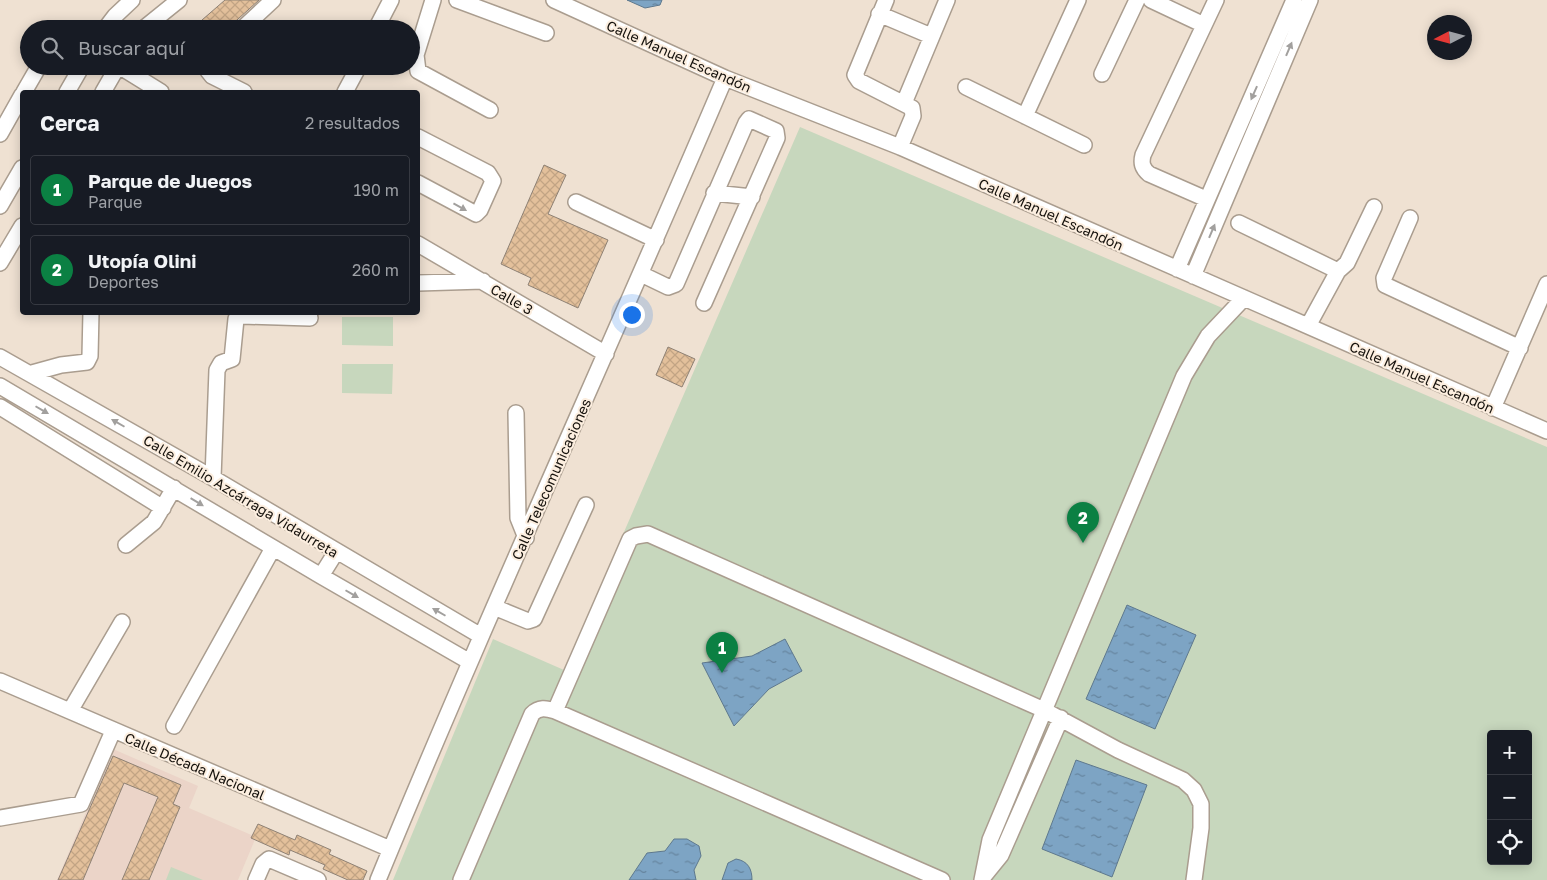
<!DOCTYPE html>
<html lang="es">
<meta charset="utf-8">
<style>
body{margin:0;font-family:"Golos Text",sans-serif;background:#242831;color:#f1f3f6}
.controls{position:absolute;right:15px;bottom:15px;display:grid;overflow:hidden;border-radius:5px;box-shadow:0 2px 12px #0003}
.controls button{width:45px;height:45px;display:grid;place-items:center;padding:0;border:0;border-bottom:1px solid #363941;background:#171b24;color:#f1f3f6;font:25px sans-serif}
.compass{position:absolute;left:1427px;top:15px;width:45px;height:45px;border-radius:50%;background:#171b24;box-shadow:0 2px 12px #0003;rotate:264deg}
.you{position:absolute;left:631px;top:314px;width:18px;height:18px;margin:-12px;border:4px solid #fff;border-radius:50%;background:#1a73e8;box-shadow:0 0 0 8px #1a73e833}
.badge{display:grid;place-items:center;width:32px;height:32px;border-radius:50%;background:#0b8043;color:#fff;font-size:16px;font-weight:700}
.pin{position:absolute;translate:-50% -41px;filter:drop-shadow(0 1px 2px #0008)}
.pin::after{content:'';position:absolute;top:26px;width:18px;height:15px;background:inherit;clip-path:polygon(0 0,100% 0,50% 100%)}
.list{margin:0;padding:0;list-style:none}
h2{display:flex;justify-content:space-between;align-items:center;height:65px;margin:0;padding:0 20px;font-size:21px}
h2 small{font-size:16px;font-weight:400;color:#9ea1a6}
.list li{display:grid;grid-template-columns:32px 1fr auto;gap:15px;align-items:center;box-sizing:border-box;height:70px;margin:0 10px 10px;padding:0 10px;border:1px solid #363941;border-radius:5px}
.list b{display:block;font-size:19px;white-space:nowrap}
.list p{margin:0;font-size:16px;white-space:nowrap;color:#9ea1a6}
.list em{font-size:16px;font-style:normal;color:#9ea1a6}
.icon{flex:none;width:28px;height:28px;fill:none;stroke:currentColor;stroke-width:2;stroke-linecap:round;stroke-linejoin:round}
.map{position:relative;flex:none;width:1547px;height:880px;overflow:hidden}
.search{position:absolute;background:#171b24;box-shadow:0 2px 12px #0003;left:20px;top:20px;width:400px;height:55px;display:flex;align-items:center;gap:12px;box-sizing:border-box;padding:0 18px;border-radius:28px;color:#9ea1a6;font-size:19px}
.panel{position:absolute;background:#171b24;box-shadow:0 2px 12px #0003;left:20px;top:90px;width:400px;height:225px;border-radius:5px}
.map>svg:first-child{display:block}
.education{fill:#ebd4c8}
.green{fill:#c7d7bd;fill-rule:evenodd}
.water{fill:url(#water-ripples);stroke:#5e788d}
.building{fill:url(#building-cross-hatch);stroke:#8e8174}
.lines{fill:none;stroke-linecap:round;stroke-linejoin:round}
.minor-casing{stroke:#aa9d8f;stroke-width:18}
.minor{stroke:#fff;stroke-width:15}
.oneway{fill:#a2a09e}
.labels{text-anchor:middle;dominant-baseline:central;stroke-width:4;stroke-linejoin:round;paint-order:stroke}
.street-label{font-size:14px;fill:#16120d;stroke:#fceedf}
</style>
<div class="map">
<svg width="1547" height="880" viewBox="0 0 1547 880">
<defs>
<pattern id="water-ripples" width="26" height="14" patternUnits="userSpaceOnUse" patternTransform="scale(1.25)"><rect width="26" height="14" fill="#7da4c4"/><path d="M2 4q2-2 4 0t4 0M15 11q2-2 4 0t4 0" fill="none" stroke="#65849e"/></pattern>
<pattern id="building-cross-hatch" width="8" height="8" patternUnits="userSpaceOnUse" patternTransform="scale(1.25)"><rect width="8" height="8" fill="#e3c09b"/><path d="M0 0l8 8M0 8l8-8" fill="none" stroke="#c2a484"/></pattern>
</defs>
<rect width="100%" height="100%" fill="#efe1d2"/>
<path class="education" d="M 113,749 L 198,786 L 189,808 L 256,837 L 238,880 L 57,880 Z"/>
<path class="green" d="M 800,127 L 1547,447 L 1547,880 L 393,880 L 493,639 L 564,670 ZM 1491,734 L 1528,734 L 1528,861 L 1491,861 Z
M 342,317 L 393,317 L 393,346 L 342,345 Z
M 342,364 L 393,364 L 392,394 L 342,393 Z
M 171,867 L 203,880 L 166,880 Z"/>
<path class="water" d="M 627,0 L 662,0 L 660,5 L 645,8 Z
M 1127,605 L 1196,635 L 1155,729 L 1086,699 Z
M 785,639 L 802,671 L 769,689 L 734,726 L 702,663 L 752,656 Z
M 1076,760 L 1147,785 L 1112,877 L 1042,849 Z
M 674,839 L 687,839 L 699,846 L 701,856 L 694,870 L 696,880 L 629,880 L 647,853 L 665,851 Z
M 736,859 C 748,861 752,869 752,880 L 722,880 L 728,863 Z"/>
<path class="building" d="M 225,0 L 259,0 L 227,29 L 210,29 L 202,20 Z
M 544,165 L 566,175 L 548,214 L 608,240 L 578,308 L 528,285 L 531,278 L 501,264 Z
M 668,347 L 695,359 L 682,387 L 656,375 Z
M 113,756 L 181,785 L 173,804 L 180,807 L 149,880 L 122,880 L 158,797 L 124,783 L 83,880 L 58,880 Z
M 258,824 L 295,840 L 297,835 L 331,850 L 329,854 L 367,871 L 363,880 L 348,880 L 323,869 L 325,865 L 290,850 L 289,855 L 251,838 Z"/>
<g class="lines">
<defs>
<path id="minor" d="M 433,0 L 416,55 L 418,71 L 490,110
M 457,0 L 546,33
M 554,0 L 725,78 L 900,147 L 1547,431
M 886,0 L 855,75 L 859,81 L 912,108 L 913,116 L 900,147
M 1151,0 L 1204,25
M 879,14 L 931,36
M 105,29 L 115,16 L 132,0
M 143,29 L 179,0
M 242,29 L 273,0
M 376,29 L 391,0
M 119,66 L 161,92
M 209,66 L 208,71 L 212,76 L 244,92
M 1102,74 L 1137,0
M 966,87 L 1084,145
M 24,92 L 39,66
M 67,92 L 82,66
M 103,92 L 118,66
M 345,92 L 359,66
M 904,103 L 947,0
M 1025,116 L 1078,0
M 0,134 L 22,95
M 418,137 L 488,173 L 493,181 L 480,210 L 476,214 L 418,183
M 714,193 L 752,197
M 1206,199 L 1149,174 C 1142,168 1141,163 1143,155 L 1216,0
M 576,202 L 656,240
M 0,206 L 22,168
M 1410,218 L 1384,278 L 1385,285 L 1520,348
M 1239,223 L 1338,271
M 418,244 L 606,354
M 0,263 L 22,226
M 1177,269 L 1294,0
M 641,274 L 668,287 L 676,284 L 746,123 L 749,119 L 776,131 L 777,138 L 704,303
M 1193,276 L 1310,0
M 418,283 L 483,281
M 1308,326 L 1338,271 L 1347,263 L 1374,207
M 0,357 L 213,478 L 481,636
M 32,373 L 61,365 L 87,362 L 90,356 L 91,312
M 0,386 L 321,576 L 470,662
M 0,407 L 163,508
M 1493,408 L 1547,284
M 516,413 L 518,518 L 526,538
M 213,478 L 217,370 L 221,363 L 232,359 L 236,319 L 242,316 L 310,318
M 126,545 L 154,522 L 174,488
M 321,576 L 336,552
M 494,607 L 528,621 L 534,619 L 586,505
M 0,681 L 390,849
M 70,711 L 122,622
M 555,711 L 630,539 L 636,536 L 648,534 L 1044,710 L 1118,750 L 1183,780 L 1194,790 L 1201,804 L 1201,828 L 1194,880
M 174,726 L 273,548
M 0,818 L 81,804 L 113,731
M 984,876 L 1001,855 L 1061,718
M 256,880 L 263,864 L 269,859 L 318,880
M 378,880 C 489,610 611,346 725,78
M 461,880 L 532,714 C 539,707 546,708 555,711 L 942,880
M 982,880 L 990,840 L 1184,376 L 1208,336 L 1244,298"/>
</defs>
<use href="#minor" class="minor-casing"/>
<use href="#minor" class="minor"/>
</g>
<defs><path id="oneway-solid" d="M-6-.8H1V-3.2L6.5 0L1 3.2V.8H-6Z" transform="scale(1.25)"/></defs>
<g class="oneway">
<use href="#oneway-solid" transform="translate(1289 49) rotate(-67)"/>
<use href="#oneway-solid" transform="translate(1254 93) rotate(114)"/>
<use href="#oneway-solid" transform="translate(460 207) rotate(29)"/>
<use href="#oneway-solid" transform="translate(1212 231) rotate(-67)"/>
<use href="#oneway-solid" transform="translate(42 410) rotate(30)"/>
<use href="#oneway-solid" transform="translate(118 423) rotate(-150)"/>
<use href="#oneway-solid" transform="translate(197 502) rotate(31)"/>
<use href="#oneway-solid" transform="translate(352 594) rotate(30)"/>
<use href="#oneway-solid" transform="translate(439 612) rotate(-150)"/>
</g>
<g class="labels">
<g class="street-label">
<text transform="translate(679 56) rotate(24)">Calle Manuel Escandón</text>
<text transform="translate(1051 214) rotate(24)">Calle Manuel Escandón</text>
<text transform="translate(512 299) rotate(30)">Calle 3</text>
<text transform="translate(1422 377) rotate(24)">Calle Manuel Escandón</text>
<text transform="translate(551 479) rotate(-66)">Calle Telecomunicaciones</text>
<text transform="translate(241 496) rotate(31)">Calle Emilio Azcárraga Vidaurreta</text>
<text transform="translate(195 766) rotate(23)">Calle Década Nacional</text>
</g>
</g>
</svg>
<div class="controls">
<button>+</button>
<button>−</button>
<button><svg class="icon" aria-label="locate" viewBox="0 0 24 24"><circle cx="12" cy="12" r="6"/><path d="M12 2v4M12 18v4M2 12h4M18 12h4"/></svg></button>
</div>
<svg class="compass" viewBox="-18 -18 36 36"><path d="M0-13l5 13h-10z" fill="#e53935"/><path d="M0 13l5-13h-10z" fill="#9ea1a6"/></svg>
<div class="you"></div>
<div class="pin badge" style="left:722px;top:673px">1</div>
<div class="pin badge" style="left:1083px;top:543px">2</div>
<div class="search"><svg class="icon" aria-label="search" viewBox="0 0 24 24"><circle cx="10" cy="10" r="6"/><path d="M15 15l6 6"/></svg>Buscar aquí</div>
<section class="panel">
<h2>Cerca<small>2 resultados</small></h2>
<ul class="list">
<li><span class="badge">1</span><div><b>Parque de Juegos</b><p>Parque</p></div><em>190 m</em></li>
<li><span class="badge">2</span><div><b>Utopía Olini</b><p>Deportes</p></div><em>260 m</em></li>
</ul>
</section>
</div>
